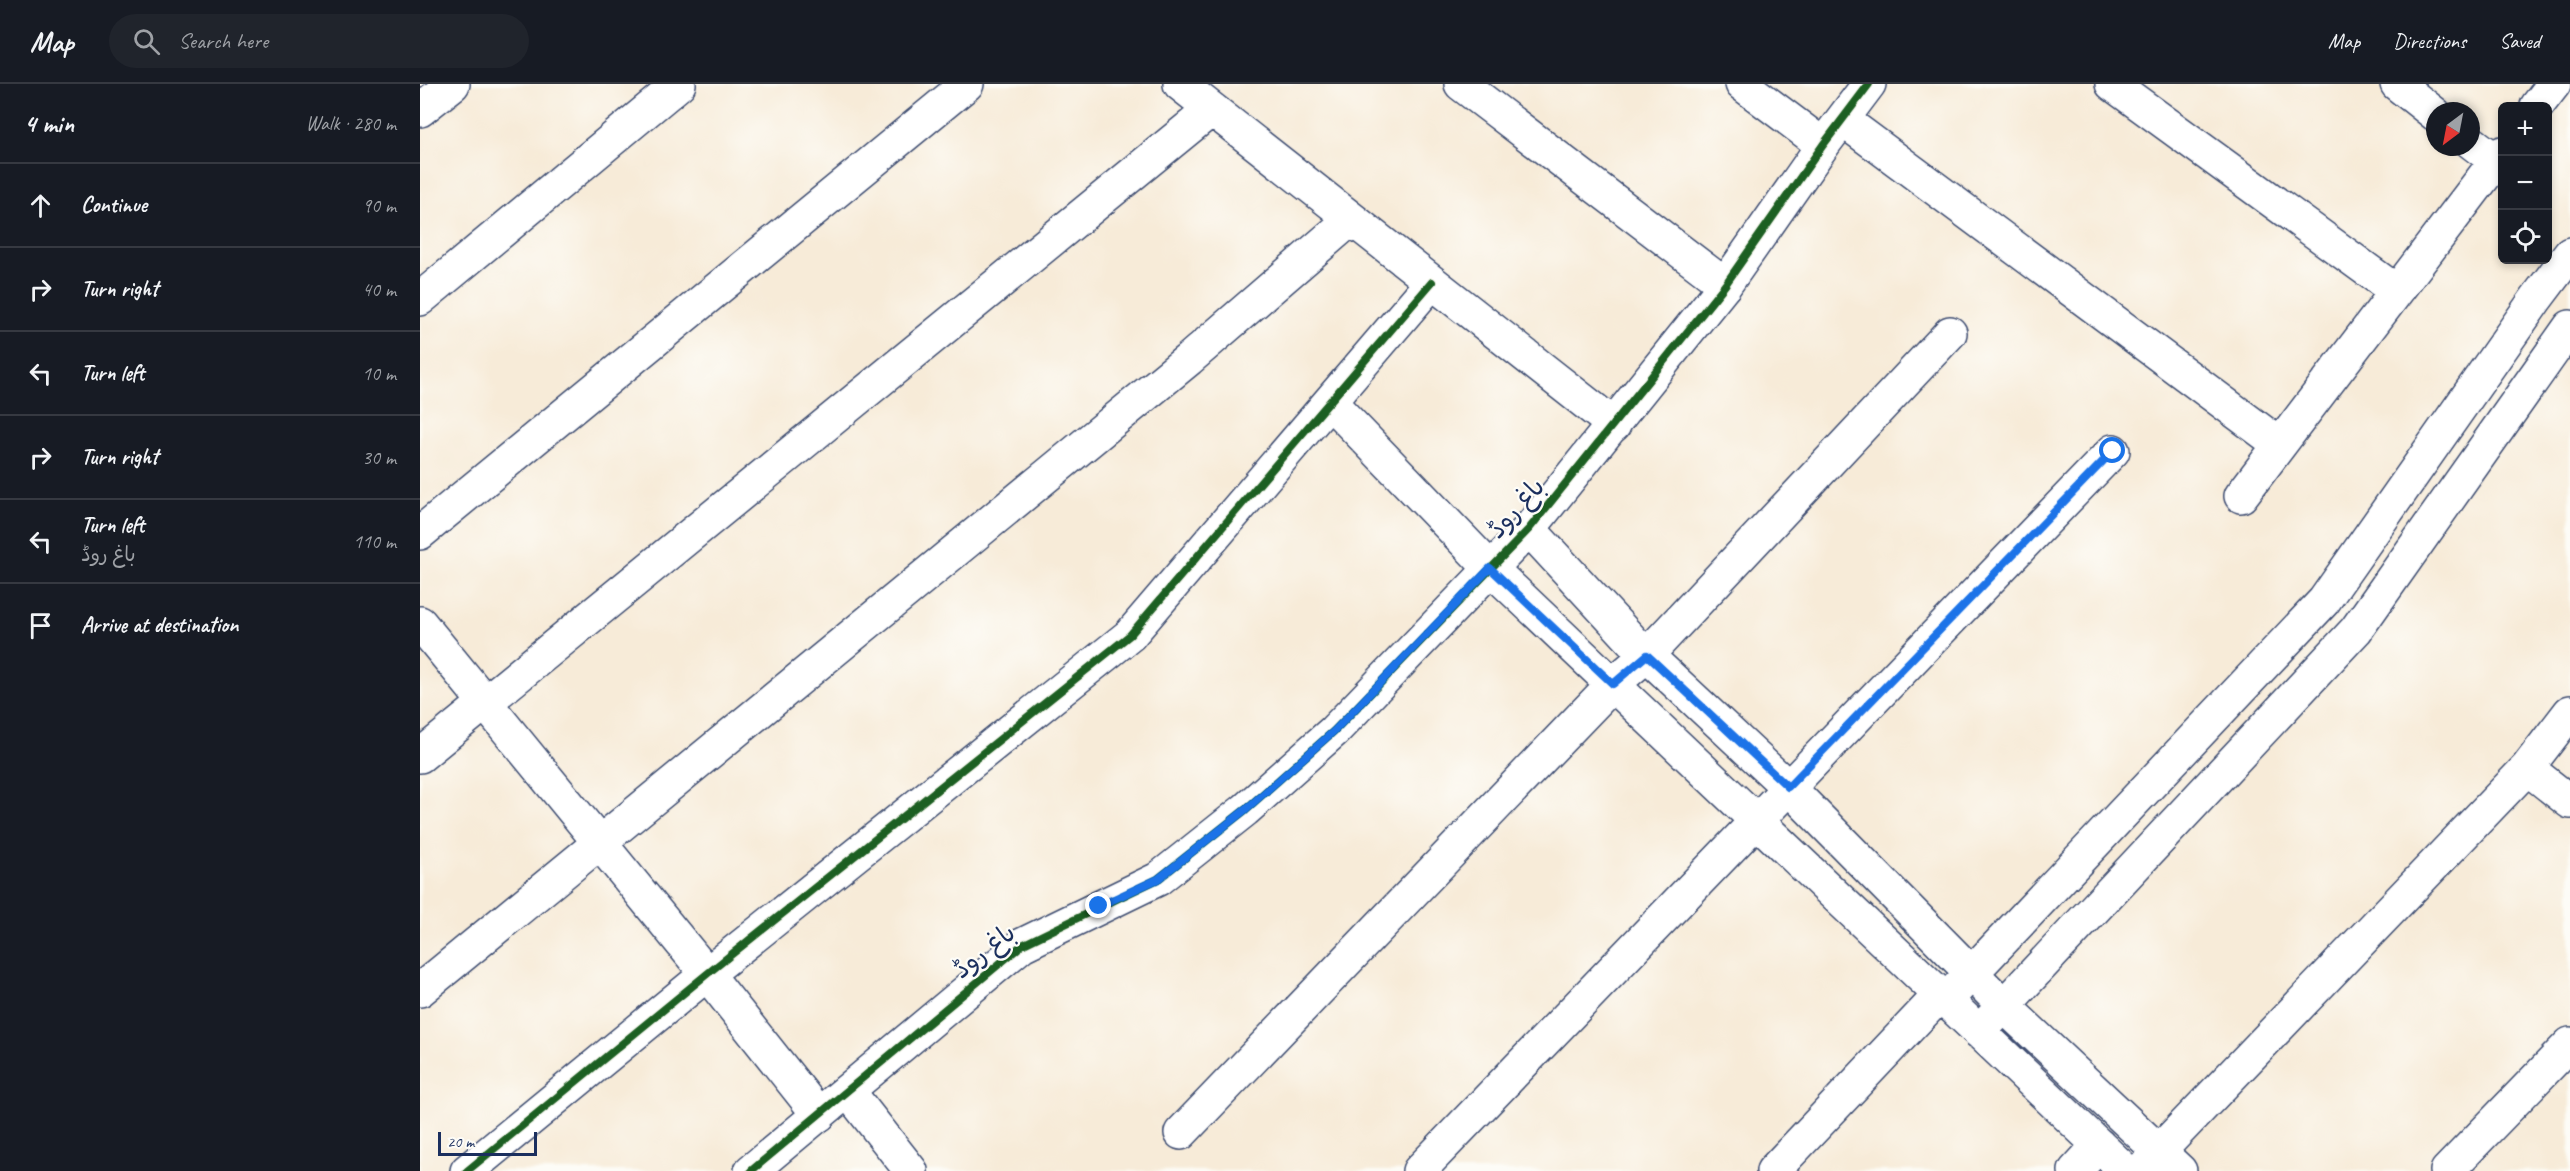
<!DOCTYPE html>
<meta charset="utf-8">
<style>
body{margin:0;font-family:Caveat,"Playpen Sans Arabic",sans-serif;background:#20242c;color:#f1f3f6}
.controls{position:absolute;right:18px;top:18px;display:grid;overflow:hidden;border-radius:9px;box-shadow:0 3px 9px #0003}
.controls button{width:54px;height:54px;display:grid;place-items:center;padding:0;border:0;border-bottom:2px solid #363941;background:#171b24;color:#f1f3f6;font:30px sans-serif}
.compass{position:absolute;left:2006px;top:18px;width:54px;height:54px;border-radius:50%;background:#171b24;box-shadow:0 3px 9px #0003;rotate:212deg}
.scale{position:absolute;left:18px;bottom:15px;width:99px;box-sizing:border-box;padding-left:6px;border:3px solid #1b2f5e;border-top:0;font-size:16px;line-height:21px;white-space:nowrap;color:#1b2f5e;-webkit-text-stroke:4px #fdfcf7;paint-order:stroke}
.stop{position:absolute;width:18px;height:18px;margin:-14px;border:4px solid #1a73e8;border-radius:50%;background:#fff}
.stop.end{background:#1a73e8;border-color:#fff;box-shadow:0 2px 6px #0008}
.list{margin:0;padding:0;list-style:none}
h2{display:flex;justify-content:space-between;align-items:center;height:78px;margin:0;padding:0 24px;font-size:26px}
h2 small{font-size:20px;font-weight:400;color:#9ea1a6}
.list li{display:grid;grid-template-columns:39px 1fr auto;gap:18px;align-items:center;box-sizing:border-box;height:84px;padding:0 24px;border-top:2px solid #363941}
.list b{display:block;font-size:22px;white-space:nowrap}
.list p{margin:0;font-size:20px;white-space:nowrap;color:#9ea1a6}
.list em{font-size:20px;font-style:normal;color:#9ea1a6}
.icon{flex:none;width:33px;height:33px;fill:none;stroke:currentColor;stroke-width:2;stroke-linecap:round;stroke-linejoin:round}
.map{position:relative;flex:none;width:2150px;height:1087px;overflow:hidden}
header{display:flex;align-items:center;gap:36px;box-sizing:border-box;height:84px;padding:0 30px;background:#171b24;border-bottom:2px solid #363941}
header strong{font-size:28px}
nav{display:flex;gap:33px;margin-inline-start:auto;font-size:21px}
.search{width:420px;height:54px;background:#20242c;display:flex;align-items:center;gap:15px;box-sizing:border-box;padding:0 21px;border-radius:33px;color:#9ea1a6;font-size:22px}
main{display:flex}
aside{flex:1;background:#171b24}
.map>svg:first-child{display:block}
.lines{fill:none;stroke-linecap:round;stroke-linejoin:round}
.street-casing{stroke:#3c4b70;stroke-width:36}
.secondary-casing{stroke:#3c4b70;stroke-width:36}
.street{stroke:#fff;stroke-width:33}
.secondary{stroke:#fff;stroke-width:33}
.cycleway-casing{stroke:#fdfcf7;stroke-width:11}
.cycleway{stroke:#1b5e20;stroke-width:8}
.route{stroke:#1a73e8;stroke-width:8}
.labels{text-anchor:middle;dominant-baseline:central;stroke-width:4.5;stroke-linejoin:round;paint-order:stroke}
.street-label{font-size:26px;fill:#1b2f5e;stroke:#fdfcf7}
</style>
<header>
<strong>Map</strong>
<div class="search"><svg class="icon" aria-label="search" viewBox="0 0 24 24"><circle cx="10" cy="10" r="6"/><path d="M15 15l6 6"/></svg>Search here</div>
<nav><a>Map</a><a>Directions</a><a>Saved</a></nav>
</header>
<main>
<aside>
<h2>4 min<small>Walk · 280 m</small></h2>
<ul class="list">
<li><svg class="icon" aria-label="ahead" viewBox="0 0 24 24"><path d="M12 20V5M6 11l6-6 6 6"/></svg><div><b>Continue</b></div><em>90 m</em></li>
<li><svg class="icon" aria-label="right" viewBox="0 0 24 24"><path d="M7 20v-9h11M14 6l5 5-5 5"/></svg><div><b>Turn right</b></div><em>40 m</em></li>
<li><svg class="icon" aria-label="left" viewBox="0 0 24 24"><path d="M17 20v-9H6M10 6l-5 5 5 5"/></svg><div><b>Turn left</b></div><em>10 m</em></li>
<li><svg class="icon" aria-label="right" viewBox="0 0 24 24"><path d="M7 20v-9h11M14 6l5 5-5 5"/></svg><div><b>Turn right</b></div><em>30 m</em></li>
<li><svg class="icon" aria-label="left" viewBox="0 0 24 24"><path d="M17 20v-9H6M10 6l-5 5 5 5"/></svg><div><b>Turn left</b><p>باغ روڈ</p></div><em>110 m</em></li>
<li><svg class="icon" aria-label="arrive" viewBox="0 0 24 24"><path d="M6 21V4h12l-3 4 3 4H6"/></svg><div><b>Arrive at destination</b></div></li>
</ul>
</aside>
<div class="map">
<svg width="2150" height="1087" viewBox="0 0 2150 1087">
<rect width="100%" height="100%" fill="#fdfcf7"/>
<filter id="ink" filterUnits="userSpaceOnUse"><feTurbulence type="fractalNoise" baseFrequency=".0167" numOctaves="2"/><feDisplacementMap in="SourceGraphic" scale="12" xChannelSelector="R" yChannelSelector="G"/><feConvolveMatrix kernelMatrix="1 2 1 2 8 2 1 2 1" color-interpolation-filters="sRGB"/></filter>
<filter id="wash" filterUnits="userSpaceOnUse"><feTurbulence type="fractalNoise" baseFrequency=".008" numOctaves="4" result="noise"/><feDisplacementMap in="SourceGraphic" scale="24" xChannelSelector="R" yChannelSelector="G"/><feGaussianBlur stdDeviation="1.35" result="paint"/><feColorMatrix in="noise" values="0 0 0 0 0 0 0 0 0 0 0 0 0 0 0 0 0 1.4 0 .05"/><feComposite in="paint" operator="in"/></filter>
<g filter="url(#wash)">
<rect width="100%" height="100%" fill="#f7ebd8"/>
</g>
<g filter="url(#ink)">
<g class="lines">
<defs>
<path id="street" d="M 760,0 L 1194,341
M 1041,0 L 1305,201
M 1322,0 L 1403,61
M 1692,0 L 1976,207
M 1977,0 L 2015,30
M 2117,22 L 2134,0
M 0,26 L 33,0
M 1423,36 L 1859,360
M 2051,58 L 2076,77
M 0,215 L 259,0
M 910,318 L 1070,484 L 1706,1087
M 1821,412 L 2082,69
M 1109,445 L 1219,564 L 1372,707 L 1584,922 L 1760,1087
M 0,449 L 547,0
M 0,539 L 287,890 L 399,1031
M 0,672 L 792,25
M 2107,684 L 2150,718
M 0,906 L 769,275 L 931,135
M 1526,916 L 1904,517 L 2116,215 L 2150,170
M 1559,948 L 1936,546 L 2150,243
M 428,1007 L 491,1087
M 761,1049 L 1193,600 L 1227,571 L 1530,249
M 1725,1082 L 2107,684 L 2150,628
M 47,1087 L 287,890 L 710,551 L 1012,198
M 999,1087 L 1693,367
M 1353,1087 L 1520,911
M 1655,1087 L 1679,1061
M 2027,1087 L 2150,960"/>
<path id="secondary" d="M 331,1087 L 602,861 L 738,795 L 825,726 L 914,647 L 1109,445 L 1305,201 L 1403,61 L 1449,0"/>
</defs>
<use href="#street" class="street-casing"/>
<use href="#secondary" class="secondary-casing"/>
<use href="#street" class="street"/>
<use href="#secondary" class="secondary"/>
<defs>
<path id="cycleway" d="M 47,1087 L 287,890 L 710,551 L 1012,198
M 331,1087 L 602,861 L 738,795 L 825,726 L 914,647 L 1109,445 L 1305,201 L 1403,61 L 1449,0"/>
</defs>
<use href="#cycleway" class="cycleway-casing"/>
<use href="#cycleway" class="cycleway"/>
</g>
</g>
<g class="lines" filter="url(#ink)">
<path class="route" d="M 679,822 L 738,795 L 825,726 L 914,647 L 1070,484 L 1193,600 L 1227,571 L 1368,703 L 1693,367"/>
</g>
<g class="labels">
<g class="street-label">
<text transform="translate(1096 424) rotate(-48)">باغ روڈ</text>
<text transform="translate(564 867) rotate(-38)">باغ روڈ</text>
</g>
</g>
</svg>
<div class="controls">
<button>+</button>
<button>−</button>
<button><svg class="icon" aria-label="locate" viewBox="0 0 24 24"><circle cx="12" cy="12" r="6"/><path d="M12 2v4M12 18v4M2 12h4M18 12h4"/></svg></button>
</div>
<svg class="compass" viewBox="-18 -18 36 36"><path d="M0-13l5 13h-10z" fill="#e53935"/><path d="M0 13l5-13h-10z" fill="#9ea1a6"/></svg>
<div class="scale">20 m</div>
<div class="stop" style="left:1693px;top:367px"></div>
<div class="stop end" style="left:679px;top:822px"></div>
</div>
</main>
